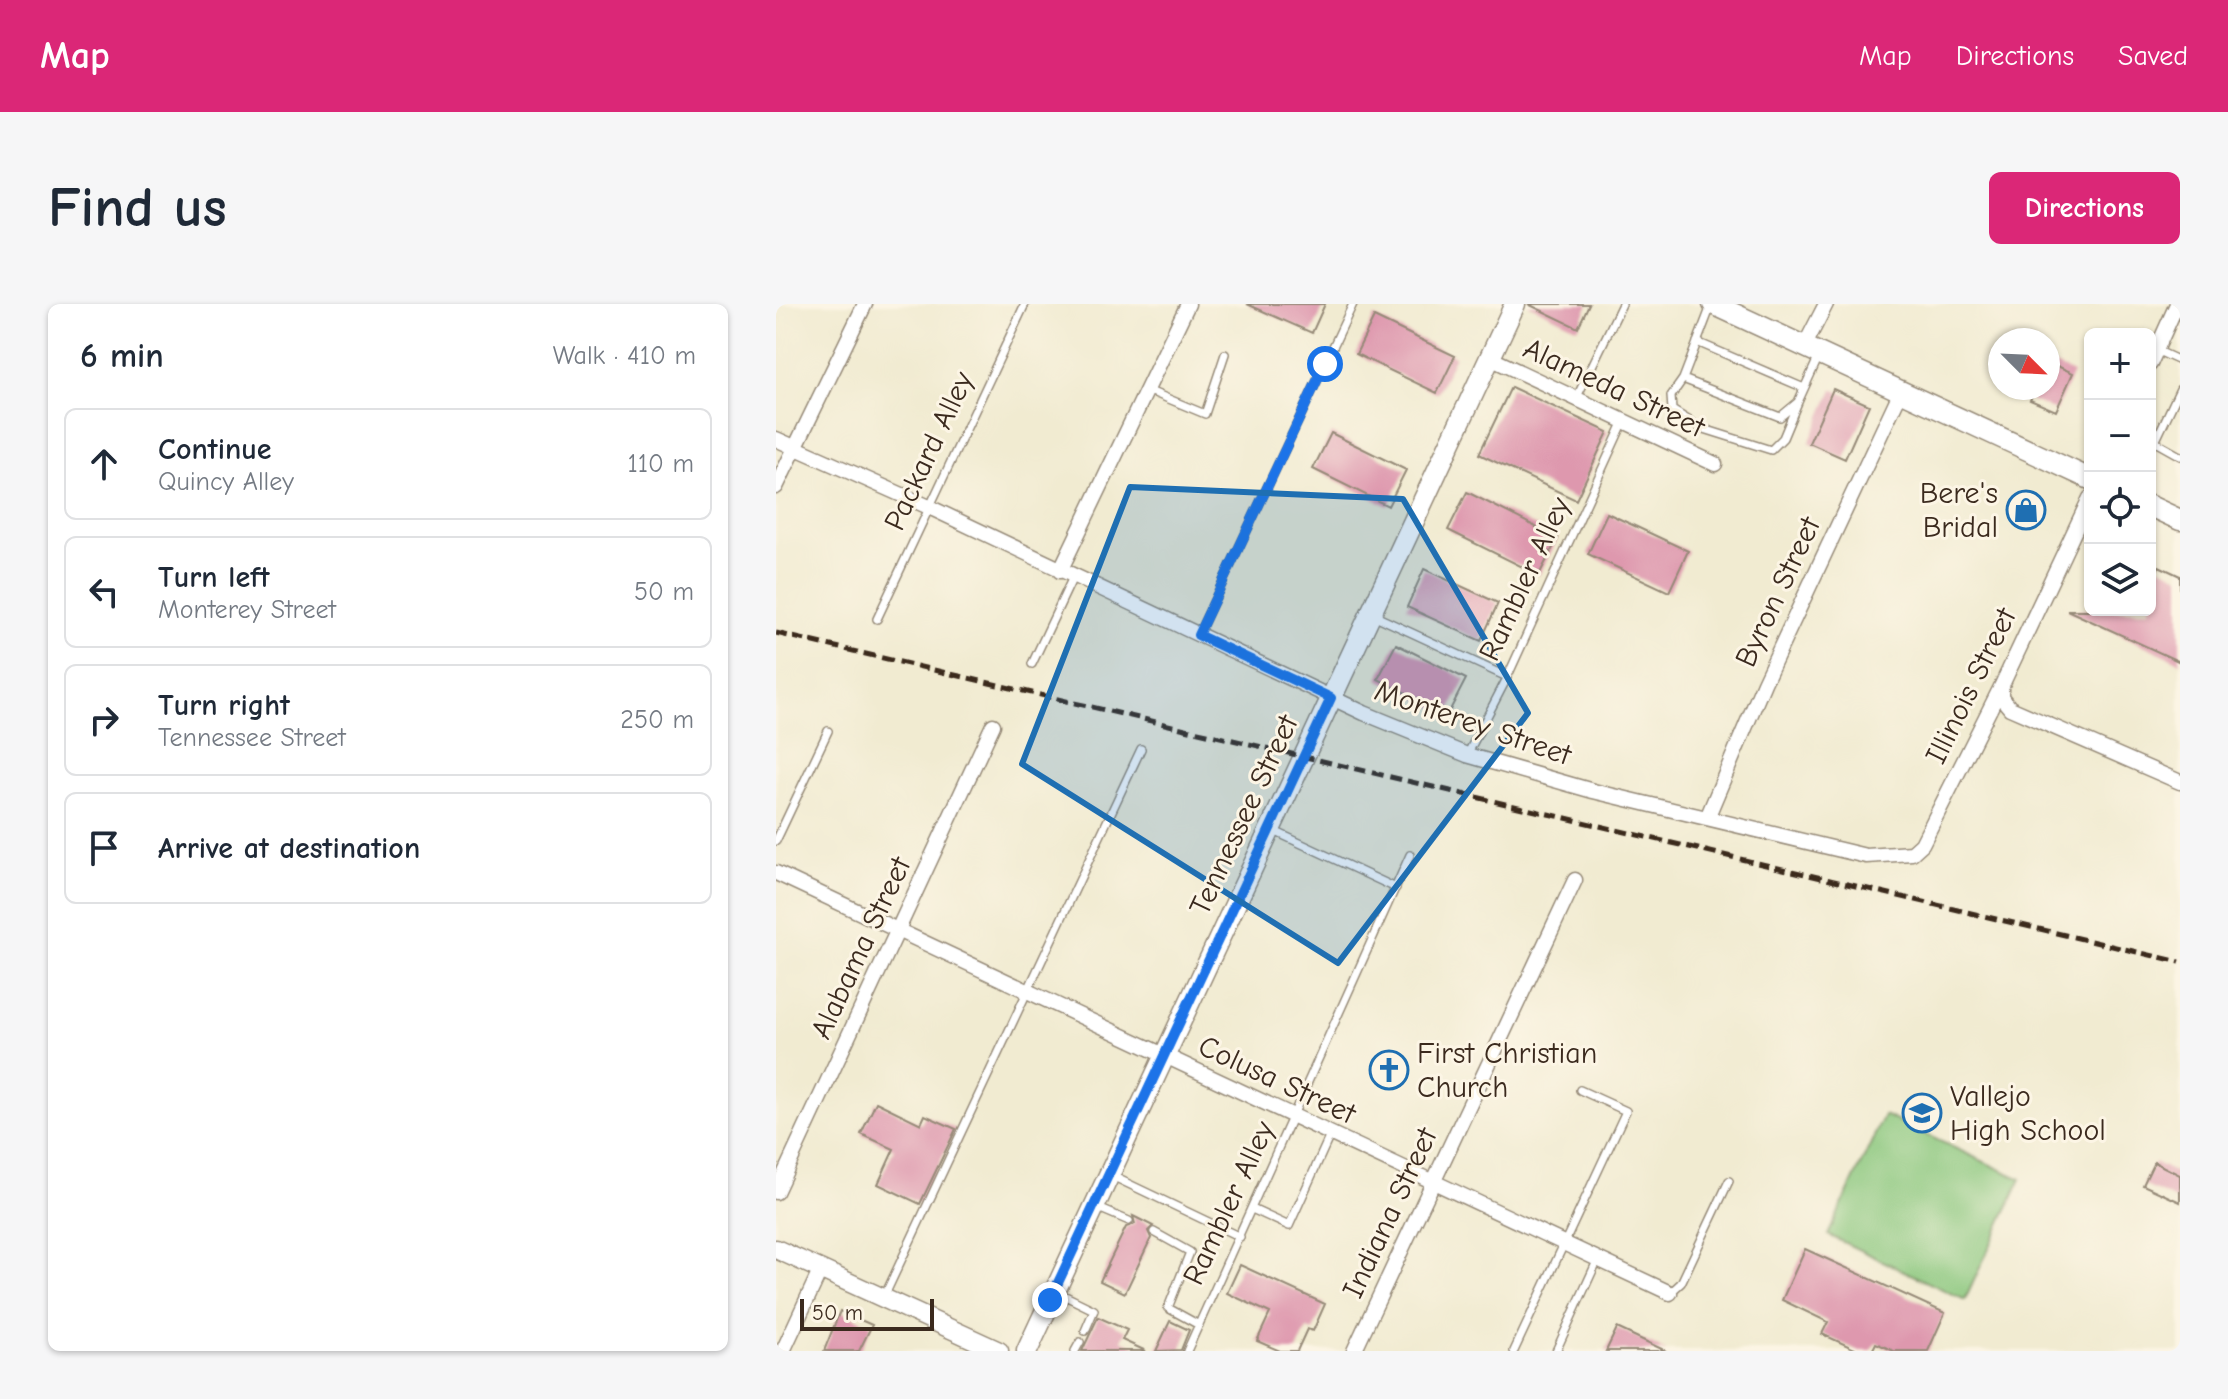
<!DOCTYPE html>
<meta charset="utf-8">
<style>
body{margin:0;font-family:"Comic Neue",sans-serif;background:#f6f6f7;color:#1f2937}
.controls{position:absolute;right:24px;top:24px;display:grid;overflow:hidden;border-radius:12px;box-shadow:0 2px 6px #0004}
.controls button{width:72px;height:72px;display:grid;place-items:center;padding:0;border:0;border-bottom:2px solid #e0e1e3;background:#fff;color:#1f2937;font:40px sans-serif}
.compass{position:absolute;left:1212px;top:24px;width:72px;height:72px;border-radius:50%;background:#fff;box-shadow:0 2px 6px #0004;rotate:114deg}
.scale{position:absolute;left:24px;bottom:20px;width:134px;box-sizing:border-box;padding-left:8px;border:4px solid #3b2a1e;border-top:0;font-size:22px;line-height:28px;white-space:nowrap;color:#3b2a1e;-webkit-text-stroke:6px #fcf5e5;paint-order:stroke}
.stop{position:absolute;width:24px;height:24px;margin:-18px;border:6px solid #1a73e8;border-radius:50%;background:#fff}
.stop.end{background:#1a73e8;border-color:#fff;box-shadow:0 2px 8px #0008}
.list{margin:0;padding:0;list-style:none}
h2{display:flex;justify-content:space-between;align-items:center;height:104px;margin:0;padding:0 32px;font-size:34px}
h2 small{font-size:26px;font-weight:400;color:#747a83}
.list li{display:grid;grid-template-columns:52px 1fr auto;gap:24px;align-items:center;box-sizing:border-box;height:112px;margin:0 16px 16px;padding:0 16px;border:2px solid #e0e1e3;border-radius:12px}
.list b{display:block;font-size:30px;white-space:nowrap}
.list p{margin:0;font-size:26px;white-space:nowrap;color:#747a83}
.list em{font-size:26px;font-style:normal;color:#747a83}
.icon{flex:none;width:44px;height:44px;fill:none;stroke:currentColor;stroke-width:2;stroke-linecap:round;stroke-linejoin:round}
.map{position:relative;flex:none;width:1404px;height:1047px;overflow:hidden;border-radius:12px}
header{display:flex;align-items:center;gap:48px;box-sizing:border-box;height:112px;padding:0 40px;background:#db2777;color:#fff}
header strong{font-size:38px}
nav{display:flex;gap:44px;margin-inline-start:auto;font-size:28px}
.intro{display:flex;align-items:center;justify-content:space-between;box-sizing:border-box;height:192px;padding:0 48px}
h1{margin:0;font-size:56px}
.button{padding:20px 36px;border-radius:12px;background:#db2777;color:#fff;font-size:28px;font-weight:700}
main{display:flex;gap:48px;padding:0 48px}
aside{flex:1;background:#fff;border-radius:12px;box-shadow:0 2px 6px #0004}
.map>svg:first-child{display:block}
.green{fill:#88c67c;stroke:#62784d;stroke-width:2}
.building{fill:#de98ae}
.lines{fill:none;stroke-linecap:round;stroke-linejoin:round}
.service-casing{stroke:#968a78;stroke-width:10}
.minor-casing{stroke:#968a78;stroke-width:17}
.tertiary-casing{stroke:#968a78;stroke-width:21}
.secondary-casing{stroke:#968a78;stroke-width:23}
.service{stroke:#fff;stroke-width:7}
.minor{stroke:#fff;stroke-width:14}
.tertiary{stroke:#fff;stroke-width:18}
.secondary{stroke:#fff;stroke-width:20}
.rail{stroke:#3b2a1e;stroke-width:5;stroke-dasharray:12 6;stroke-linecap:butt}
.route{stroke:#1a73e8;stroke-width:10}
.marked{fill:#1f6fb2;fill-opacity:0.2;stroke:#1f6fb2;stroke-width:6;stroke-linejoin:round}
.labels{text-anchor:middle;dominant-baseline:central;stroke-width:6;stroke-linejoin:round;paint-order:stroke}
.street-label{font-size:30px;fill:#3b2a1e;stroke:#fcf5e5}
.poi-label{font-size:30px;fill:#3b2a1e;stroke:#fcf5e5;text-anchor:start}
</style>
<header>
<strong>Map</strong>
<nav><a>Map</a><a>Directions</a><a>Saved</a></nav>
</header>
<div class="intro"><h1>Find us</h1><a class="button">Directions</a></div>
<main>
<aside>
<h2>6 min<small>Walk · 410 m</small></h2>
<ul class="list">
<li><svg class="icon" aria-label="ahead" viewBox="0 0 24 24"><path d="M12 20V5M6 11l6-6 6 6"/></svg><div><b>Continue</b><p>Quincy Alley</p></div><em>110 m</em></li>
<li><svg class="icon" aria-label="left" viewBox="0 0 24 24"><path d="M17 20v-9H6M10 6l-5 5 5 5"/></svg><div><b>Turn left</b><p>Monterey Street</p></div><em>50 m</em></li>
<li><svg class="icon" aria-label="right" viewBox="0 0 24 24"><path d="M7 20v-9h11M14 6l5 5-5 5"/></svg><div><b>Turn right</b><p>Tennessee Street</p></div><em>250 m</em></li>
<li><svg class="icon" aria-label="arrive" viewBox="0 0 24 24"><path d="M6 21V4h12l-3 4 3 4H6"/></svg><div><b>Arrive at destination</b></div></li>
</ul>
</aside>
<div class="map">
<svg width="1404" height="1047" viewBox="0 0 1404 1047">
<rect width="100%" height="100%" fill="#fcf5e5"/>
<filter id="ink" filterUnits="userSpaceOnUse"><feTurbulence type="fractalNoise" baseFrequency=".0125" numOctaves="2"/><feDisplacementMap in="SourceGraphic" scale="16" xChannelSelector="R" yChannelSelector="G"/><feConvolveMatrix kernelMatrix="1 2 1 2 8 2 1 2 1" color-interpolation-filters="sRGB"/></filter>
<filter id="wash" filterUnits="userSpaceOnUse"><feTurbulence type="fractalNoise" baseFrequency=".006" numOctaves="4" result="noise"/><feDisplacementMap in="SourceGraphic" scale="32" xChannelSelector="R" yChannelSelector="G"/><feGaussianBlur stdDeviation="1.8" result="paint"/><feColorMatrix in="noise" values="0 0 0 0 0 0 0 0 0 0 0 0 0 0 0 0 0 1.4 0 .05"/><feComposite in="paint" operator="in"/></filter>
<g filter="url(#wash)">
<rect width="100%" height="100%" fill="#f1ebd1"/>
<path class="green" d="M 1108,811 L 1245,875 L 1189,996 L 1052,931 Z"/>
<g id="blocks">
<path class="building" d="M 471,0 L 549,0 L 536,29 Z
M 752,0 L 813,0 L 802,24 Z
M 598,13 L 679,52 L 661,89 L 580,50 Z
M 1272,58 L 1297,69 L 1280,107 L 1254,96 L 1260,84 L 1272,84 Z
M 735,83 L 832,128 L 800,196 L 703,150 Z
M 1057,85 L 1093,101 L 1069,155 L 1033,139 Z
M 555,129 L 630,166 L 612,202 L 537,165 Z
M 691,188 L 782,234 L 763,271 L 672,226 Z
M 831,209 L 912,247 L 893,288 L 812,250 Z
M 1383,262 L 1404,272 L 1404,358 L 1291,306 L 1374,306 L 1374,282 Z
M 648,265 L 722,299 L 705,337 L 631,303 Z
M 620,340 L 690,375 L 672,410 L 602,375 Z
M 100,798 L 145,820 L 149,811 L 180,825 L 144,900 L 102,880 L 118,845 L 85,830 Z
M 1378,858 L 1404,871 L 1404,898 L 1367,881 Z
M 357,912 L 377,922 L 372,927 L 375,934 L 349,989 L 324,977 L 350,923 L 359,920 Z
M 1029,945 L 1169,1009 L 1152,1047 L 1118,1047 L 1100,1039 L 1096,1047 L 1083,1047 L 1046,1030 L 1052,1018 L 1006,996 Z
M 464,961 L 549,1000 L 537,1027 L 531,1025 L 521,1047 L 504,1047 L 481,1037 L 494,1009 L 451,989 Z
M 64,1007 L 96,1021 L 83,1047 L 48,1047 Z
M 322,1013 L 351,1026 L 346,1036 L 370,1047 L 306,1047 Z
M 394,1017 L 413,1026 L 405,1046 L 380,1047 Z
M 841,1024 L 890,1047 L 830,1047 Z"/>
</g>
</g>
<g filter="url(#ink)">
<use href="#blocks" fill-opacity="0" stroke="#968a78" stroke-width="2"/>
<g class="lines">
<defs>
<path id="service" d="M 921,38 L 1028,84
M 1380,46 L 1404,57
M 907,75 L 935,2
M 1404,85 L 1379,138 L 1404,152
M 371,86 L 429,110 L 449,50
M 800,95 L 846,0
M 1022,98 L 1007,134 L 995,146 L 925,124 L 896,106 L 895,92 L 907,75 L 1004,113 L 1022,98 L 1043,52
M 595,310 L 731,373
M 101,315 L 249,0
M 422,331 L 577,0
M 256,360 L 297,273
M 691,451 L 730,376 L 848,117
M 496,526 L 620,584
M 0,537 L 52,427
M 336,872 L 464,933
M 320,903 L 353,917
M 476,905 L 513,922 L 555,829
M 378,928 L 414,948 L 392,1004 L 423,1021
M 279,987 L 318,1006 L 309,1027
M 894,989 L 905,979 L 953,877
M 108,993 L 365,445
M 299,1047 L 304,1038
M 411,1047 L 634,551
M 738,1047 L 850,807 L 804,786
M 780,1047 L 822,955"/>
<path id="minor" d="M 1028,43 L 1050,0
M 714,54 L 939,160
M 1374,60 L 1401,0
M 0,135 L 153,203 L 588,409 L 691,451 L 817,487 L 1090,552 L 1136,549 L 1146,540 L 1225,383 L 1314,194
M 0,183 L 89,0
M 284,267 L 412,0
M 1225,383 L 1225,393 L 1234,404 L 1404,478
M 931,514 L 988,379 L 1125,87
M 0,569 L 894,989
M 0,888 L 217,421
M 7,1047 L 45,965
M 578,1047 L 799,576"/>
<path id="tertiary" d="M 0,945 L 223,1047"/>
<path id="secondary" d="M 937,0 L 1314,175
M 1374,202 L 1404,216
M 251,1047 L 739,0"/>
</defs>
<use href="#service" class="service-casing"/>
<use href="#minor" class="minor-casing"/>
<use href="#tertiary" class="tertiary-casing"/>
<use href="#secondary" class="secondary-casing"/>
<use href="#service" class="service"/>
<use href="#minor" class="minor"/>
<use href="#tertiary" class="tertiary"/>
<use href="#secondary" class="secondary"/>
<path class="rail" d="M 0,329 L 1404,658"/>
</g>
</g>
<g class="lines" filter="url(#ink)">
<path class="route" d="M 274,996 L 555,394 L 422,331 L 549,60"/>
</g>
<path class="marked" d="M 354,183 L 627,195 L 752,409 L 562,659 L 246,460 Z"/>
<defs>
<symbol id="shop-ring" viewBox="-11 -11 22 22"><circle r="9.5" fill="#fcf5e5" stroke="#1f6fb2" stroke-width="1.5"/><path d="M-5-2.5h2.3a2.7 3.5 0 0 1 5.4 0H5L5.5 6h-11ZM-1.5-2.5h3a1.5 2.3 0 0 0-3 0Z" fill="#1f6fb2"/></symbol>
<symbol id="church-ring" viewBox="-11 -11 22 22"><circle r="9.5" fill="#fcf5e5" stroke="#1f6fb2" stroke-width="1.5"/><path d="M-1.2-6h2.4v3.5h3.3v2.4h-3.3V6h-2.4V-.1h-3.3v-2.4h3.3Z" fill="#1f6fb2"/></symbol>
<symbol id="school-ring" viewBox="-11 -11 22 22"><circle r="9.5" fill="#fcf5e5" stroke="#1f6fb2" stroke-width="1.5"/><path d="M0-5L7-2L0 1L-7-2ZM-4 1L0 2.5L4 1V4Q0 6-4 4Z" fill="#1f6fb2"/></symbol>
</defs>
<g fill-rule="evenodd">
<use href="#shop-ring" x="1228" y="184" width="44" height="44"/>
<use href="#church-ring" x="591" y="744" width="44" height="44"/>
<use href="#school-ring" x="1124" y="787" width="44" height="44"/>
</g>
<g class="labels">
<g class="street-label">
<text transform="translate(838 84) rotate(25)">Alameda Street</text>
<text transform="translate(153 147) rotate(-65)">Packard Alley</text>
<text transform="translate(749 275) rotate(-65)">Rambler Alley</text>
<text transform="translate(1002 288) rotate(-65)">Byron Street</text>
<text transform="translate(1195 382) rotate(-64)">Illinois Street</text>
<text transform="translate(697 419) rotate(19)">Monterey Street</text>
<text transform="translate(468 511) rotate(-65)">Tennessee Street</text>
<text transform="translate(85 644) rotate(-65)">Alabama Street</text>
<text transform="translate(501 776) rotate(25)">Colusa Street</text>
<text transform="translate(453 899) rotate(-65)">Rambler Alley</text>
<text transform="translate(614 909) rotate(-65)">Indiana Street</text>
</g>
<g class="poi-label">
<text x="1222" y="189" text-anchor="end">Bere's<tspan x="1222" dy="34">Bridal</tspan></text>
<text x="641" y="749">First Christian<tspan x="641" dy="34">Church</tspan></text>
<text x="1174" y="792">Vallejo<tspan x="1174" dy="34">High School</tspan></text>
</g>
</g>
</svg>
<div class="controls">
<button>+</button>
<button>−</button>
<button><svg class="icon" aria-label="locate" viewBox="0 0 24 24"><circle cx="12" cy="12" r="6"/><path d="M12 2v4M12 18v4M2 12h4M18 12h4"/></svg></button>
<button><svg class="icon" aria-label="layers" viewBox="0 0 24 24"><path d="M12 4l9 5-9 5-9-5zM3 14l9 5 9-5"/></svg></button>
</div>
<svg class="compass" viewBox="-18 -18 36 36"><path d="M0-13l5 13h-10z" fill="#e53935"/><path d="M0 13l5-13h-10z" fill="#747a83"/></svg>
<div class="scale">50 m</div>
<div class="stop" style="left:549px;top:60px"></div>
<div class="stop end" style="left:274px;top:996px"></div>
</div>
</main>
